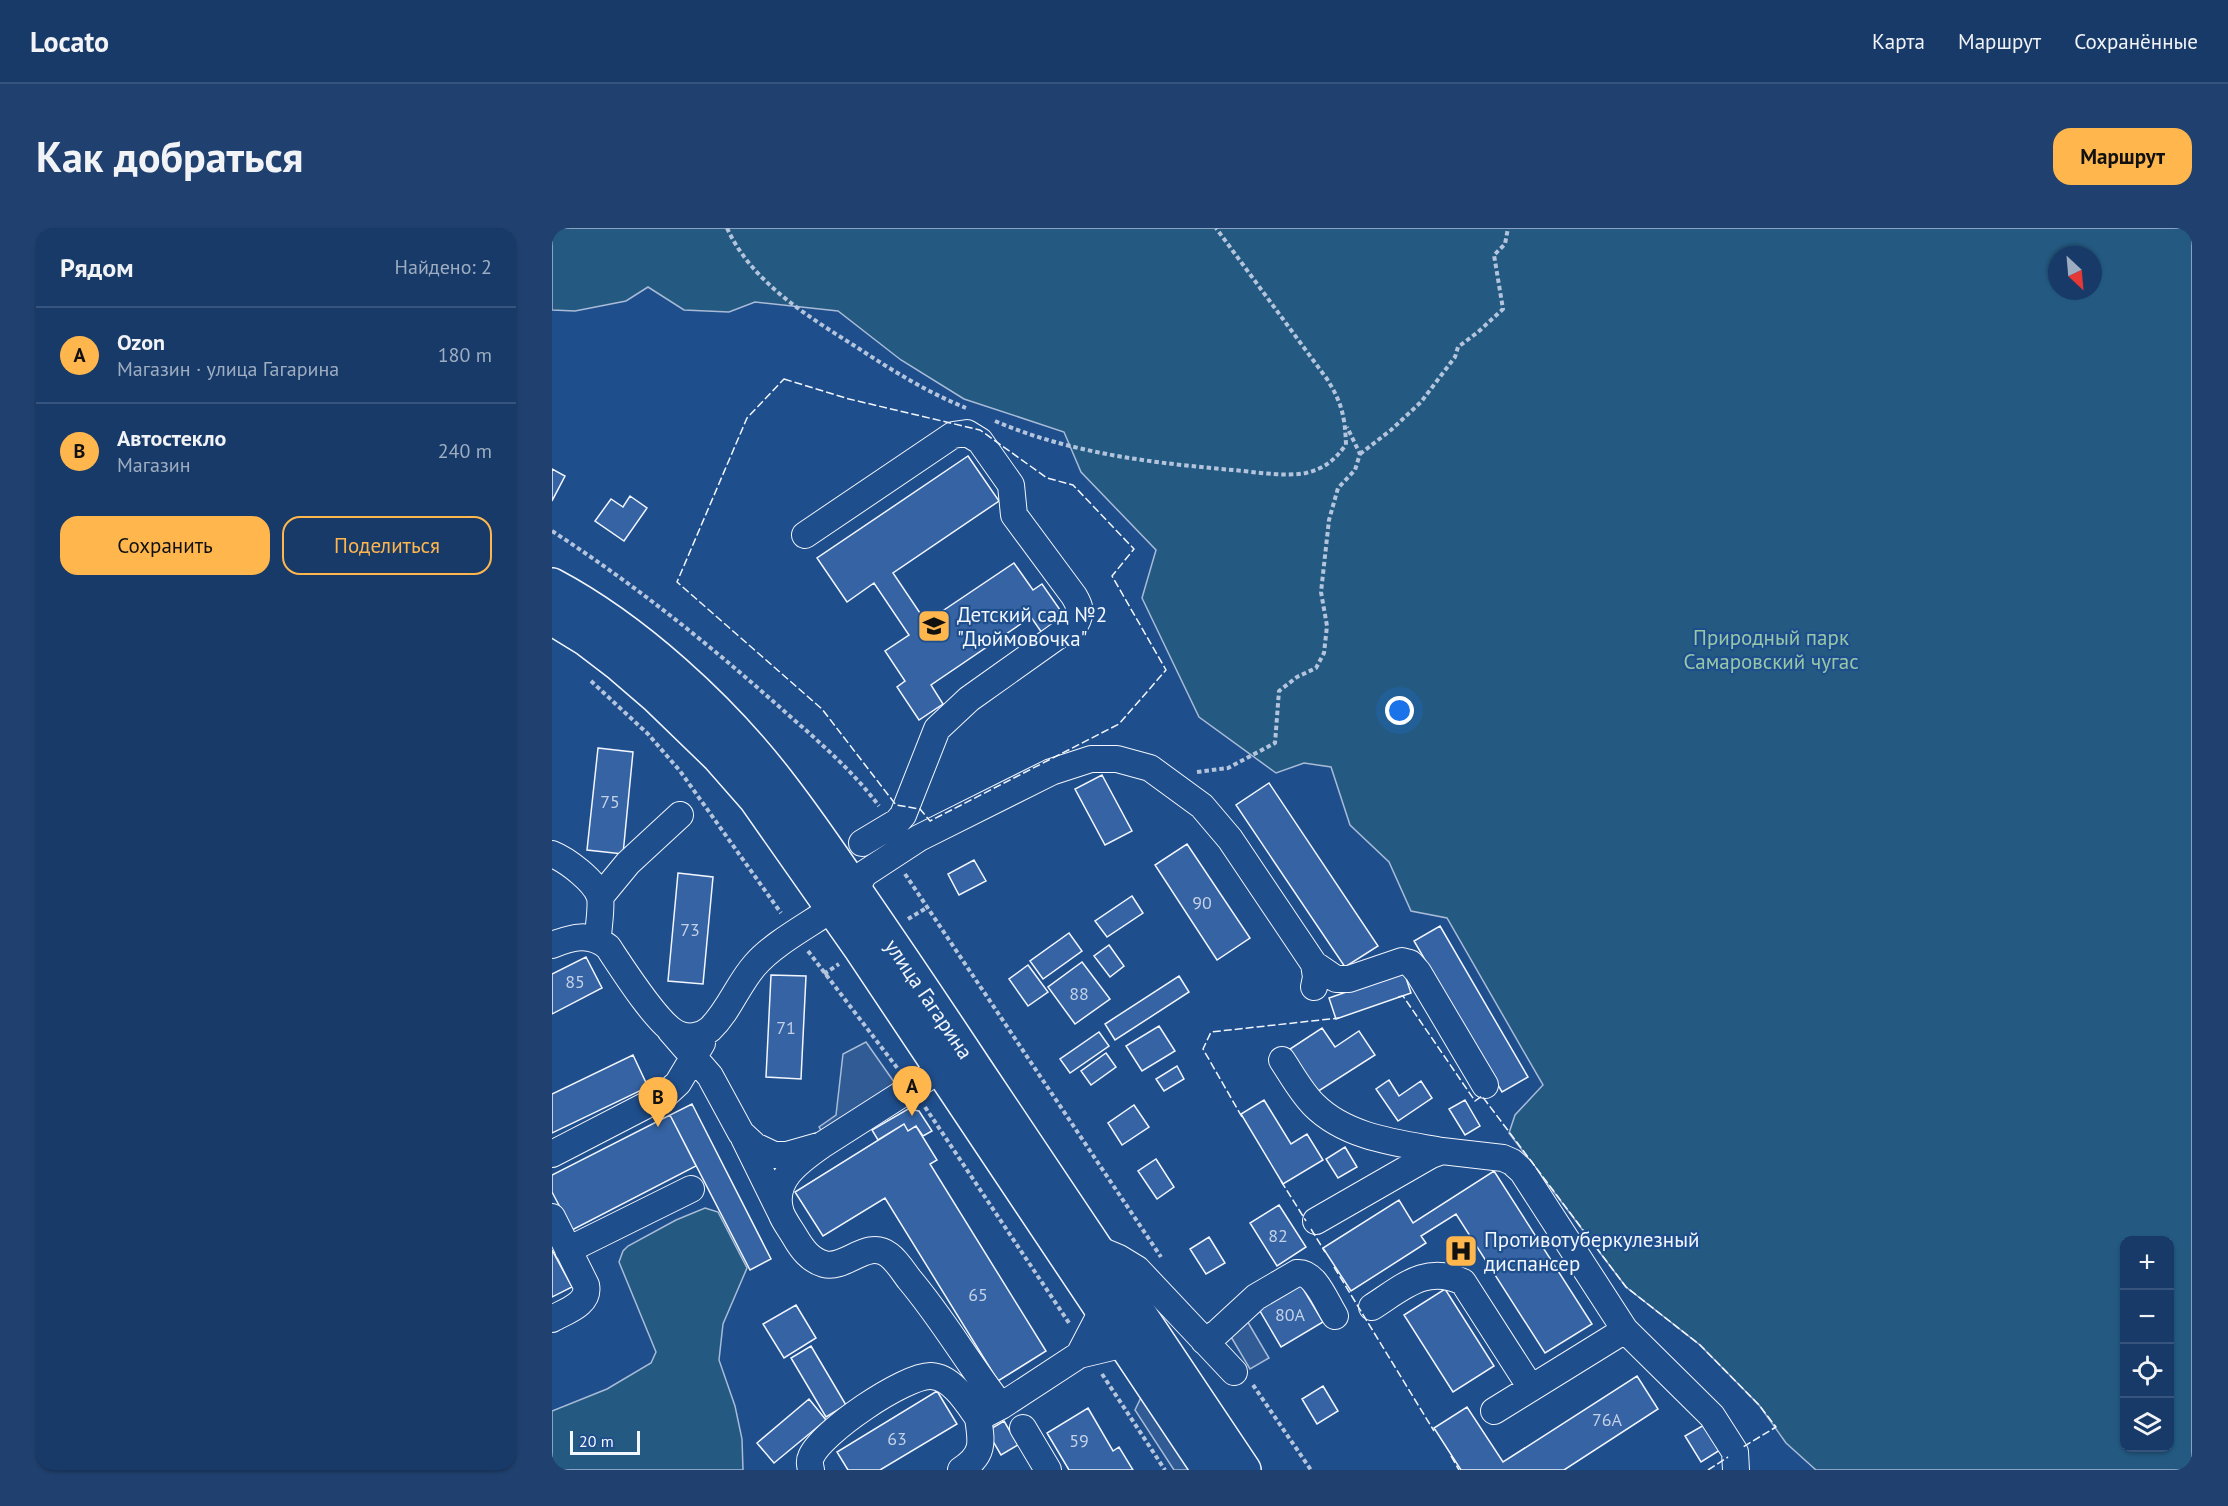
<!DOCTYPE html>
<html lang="ru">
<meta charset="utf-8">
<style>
body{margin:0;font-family:"PT Sans",sans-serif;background:#20416f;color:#f1f3f6}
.controls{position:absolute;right:18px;bottom:18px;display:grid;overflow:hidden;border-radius:12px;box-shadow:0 2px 4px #0004}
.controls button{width:54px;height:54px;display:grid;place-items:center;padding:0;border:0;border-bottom:2px solid #36547d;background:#173a69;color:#f1f3f6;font:30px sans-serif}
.compass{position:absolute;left:1496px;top:18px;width:54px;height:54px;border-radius:50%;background:#173a69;box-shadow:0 2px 4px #0004;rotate:154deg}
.scale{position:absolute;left:18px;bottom:15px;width:70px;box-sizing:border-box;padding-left:6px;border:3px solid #f2f6ff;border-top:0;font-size:16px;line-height:21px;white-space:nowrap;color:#f2f6ff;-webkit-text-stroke:4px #1f4e8c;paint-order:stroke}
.you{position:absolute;left:848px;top:483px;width:21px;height:21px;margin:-15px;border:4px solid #fff;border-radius:50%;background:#1a73e8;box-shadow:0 0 0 9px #1a73e833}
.badge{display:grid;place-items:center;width:39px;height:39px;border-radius:50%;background:#ffb74d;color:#111;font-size:20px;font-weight:700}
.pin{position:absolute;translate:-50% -50px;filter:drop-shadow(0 2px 3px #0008)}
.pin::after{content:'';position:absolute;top:32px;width:21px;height:18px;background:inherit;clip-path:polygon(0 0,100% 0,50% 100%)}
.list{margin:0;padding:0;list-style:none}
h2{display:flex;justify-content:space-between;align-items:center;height:78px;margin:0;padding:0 24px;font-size:26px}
h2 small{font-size:20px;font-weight:400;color:#9eadc0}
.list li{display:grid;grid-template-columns:39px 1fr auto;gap:18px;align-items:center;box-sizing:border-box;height:96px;padding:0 24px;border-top:2px solid #36547d}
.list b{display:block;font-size:22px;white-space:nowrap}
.list p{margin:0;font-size:20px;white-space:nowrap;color:#9eadc0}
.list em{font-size:20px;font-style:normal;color:#9eadc0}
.actions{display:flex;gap:12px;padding:18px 24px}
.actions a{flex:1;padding:14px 0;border:2px solid #ffb74d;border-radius:18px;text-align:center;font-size:21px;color:#ffb74d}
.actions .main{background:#ffb74d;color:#111}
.icon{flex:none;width:33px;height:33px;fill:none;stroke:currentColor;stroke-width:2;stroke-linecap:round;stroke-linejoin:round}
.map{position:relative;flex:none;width:1640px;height:1242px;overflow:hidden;border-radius:18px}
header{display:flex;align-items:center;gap:36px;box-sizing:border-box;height:84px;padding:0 30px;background:#173a69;border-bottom:2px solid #36547d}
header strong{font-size:28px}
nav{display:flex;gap:33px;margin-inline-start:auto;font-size:21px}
.intro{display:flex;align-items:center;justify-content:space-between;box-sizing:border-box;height:144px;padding:0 36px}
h1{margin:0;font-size:42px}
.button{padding:15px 27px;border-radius:18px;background:#ffb74d;color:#111;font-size:21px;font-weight:700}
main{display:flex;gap:36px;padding:0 36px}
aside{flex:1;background:#173a69;border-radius:18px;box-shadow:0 2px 4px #0004}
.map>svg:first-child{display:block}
.green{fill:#245a82;stroke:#a8bbd7;stroke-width:1.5;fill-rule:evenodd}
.parking{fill:#305b95;stroke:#a8bbd7;stroke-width:1.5}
.building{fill:#3563a3;stroke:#f2f6ff;stroke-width:1.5}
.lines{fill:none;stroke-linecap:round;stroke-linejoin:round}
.minor-casing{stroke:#f2f6ff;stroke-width:28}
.major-casing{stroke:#f2f6ff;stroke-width:36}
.path{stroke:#b3c4dc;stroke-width:4;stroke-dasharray:4.5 3;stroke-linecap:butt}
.minor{stroke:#1f4e8c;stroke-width:26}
.major{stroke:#1f4e8c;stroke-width:33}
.fence{stroke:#f2f6ff;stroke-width:1.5;stroke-dasharray:8 3;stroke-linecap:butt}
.labels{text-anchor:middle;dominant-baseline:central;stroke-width:4.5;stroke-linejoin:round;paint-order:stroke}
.number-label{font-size:18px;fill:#c3d1e8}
.poi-label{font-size:21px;fill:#f2f6ff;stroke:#1f4e8c;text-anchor:start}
.park-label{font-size:21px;fill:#97c8a6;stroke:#1f4e8c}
.street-label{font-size:21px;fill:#f2f6ff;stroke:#1f4e8c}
</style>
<header>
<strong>Locato</strong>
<nav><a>Карта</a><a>Маршрут</a><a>Сохранённые</a></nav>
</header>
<div class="intro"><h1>Как добраться</h1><a class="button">Маршрут</a></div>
<main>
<aside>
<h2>Рядом<small>Найдено: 2</small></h2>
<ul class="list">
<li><span class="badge">A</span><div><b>Ozon</b><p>Магазин · улица Гагарина</p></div><em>180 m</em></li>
<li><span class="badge">B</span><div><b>Автостекло</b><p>Магазин</p></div><em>240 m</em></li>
</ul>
<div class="actions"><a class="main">Сохранить</a><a>Поделиться</a></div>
</aside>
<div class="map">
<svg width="1640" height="1242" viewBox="0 0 1640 1242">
<rect width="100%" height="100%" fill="#1f4e8c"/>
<path class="green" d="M 0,0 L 1640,0 L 1640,1242 L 1264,1242 L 1234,1215 L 1207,1177 L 1148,1117 L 1074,1059 L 957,905 L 963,887 L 991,857 L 895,690 L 859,683 L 837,634 L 798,597 L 779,539 L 752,535 L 724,545 L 647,489 L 590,370 L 604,322 L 529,244 L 512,204 L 412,171 L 349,132 L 286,83 L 203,74 L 177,84 L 132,82 L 96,59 L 74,73 L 23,83 L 0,82 ZM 1505,27 L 1541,27 L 1541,63 L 1505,63 ZM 1572,1012 L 1618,1012 L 1618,1220 L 1572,1220 Z
M 153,980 L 166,984 L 195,1040 L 171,1096 L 167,1132 L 183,1178 L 190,1211 L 191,1242 L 0,1242 L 0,1183 L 55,1161 L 99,1135 L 104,1124 L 67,1034 L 71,1023 L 76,1018 L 124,992 Z"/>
<path class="parking" d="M 314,814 L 354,871 L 279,918 L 267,899 L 284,887 L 291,826 Z
M 694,1091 L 717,1130 L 698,1141 L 675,1102 Z
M 597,1153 L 657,1242 L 622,1242 L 583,1182 Z"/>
<path class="building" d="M 416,228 L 447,273 L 341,345 L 374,394 L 462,335 L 481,362 L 490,356 L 513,389 L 490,405 L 479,389 L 379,457 L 391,476 L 367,492 L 345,459 L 353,453 L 333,423 L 357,407 L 322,355 L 295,374 L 265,330 Z
M 0,241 L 13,248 L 0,273 Z
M 78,268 L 95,280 L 72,313 L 43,293 L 59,271 L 71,279 Z
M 46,520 L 81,524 L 71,626 L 35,622 Z
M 550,547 L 580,603 L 553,617 L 523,561 Z
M 717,555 L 826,718 L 793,739 L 684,577 Z
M 635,616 L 698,710 L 665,732 L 603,637 Z
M 422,632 L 434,653 L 407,667 L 396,646 Z
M 126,645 L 161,649 L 151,756 L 116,753 Z
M 580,668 L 591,685 L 555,709 L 543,693 Z
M 888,698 L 976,849 L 950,864 L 862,713 Z
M 517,705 L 530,723 L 491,751 L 478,733 Z
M 557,717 L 572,738 L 558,749 L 542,728 Z
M 34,729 L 50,760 L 0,786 L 0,746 Z
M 530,734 L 558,771 L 523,796 L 496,759 Z
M 476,737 L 496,764 L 476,778 L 457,751 Z
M 852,744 L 859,765 L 784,791 L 777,770 Z
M 219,747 L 254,748 L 249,851 L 214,849 Z
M 627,748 L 637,764 L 563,812 L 553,796 Z
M 607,798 L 623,823 L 590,843 L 574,818 Z
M 770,800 L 783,819 L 807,803 L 823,827 L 765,864 L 738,821 Z
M 547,804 L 557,818 L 518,845 L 508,831 Z
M 554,825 L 564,839 L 539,857 L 529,843 Z
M 81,827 L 96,859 L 0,905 L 0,866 Z
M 625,838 L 632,851 L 612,863 L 604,851 Z
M 837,852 L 847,868 L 869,853 L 880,870 L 846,893 L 824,861 Z
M 712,872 L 739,916 L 755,906 L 771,932 L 731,956 L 689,886 Z
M 913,872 L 928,898 L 913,907 L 897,881 Z
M 140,876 L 219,1031 L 198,1042 L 118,887 Z
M 582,877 L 597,899 L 570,917 L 556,895 Z
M 356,881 L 367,883 L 380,903 L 371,908 L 364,898 L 356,903 L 352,896 L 326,912 L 320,902 Z
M 118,887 L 144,938 L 20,1002 L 0,964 L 0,947 Z
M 352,896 L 356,903 L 364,898 L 385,932 L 378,936 L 494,1123 L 446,1153 L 333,970 L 271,1008 L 243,964 Z
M 793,919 L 805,939 L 786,950 L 774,931 Z
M 604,931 L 622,959 L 605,971 L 586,943 Z
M 942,943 L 1040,1096 L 993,1125 L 904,986 L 869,1008 L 874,1015 L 799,1063 L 771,1020 L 847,972 L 861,995 Z
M 727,977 L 754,1019 L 725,1038 L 698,995 Z
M 657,1009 L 673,1035 L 654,1046 L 638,1021 Z
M 0,1022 L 20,1059 L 0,1069 Z
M 747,1054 L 771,1094 L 729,1119 L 705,1078 Z
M 893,1061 L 942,1138 L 901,1164 L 852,1087 Z
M 244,1077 L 264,1110 L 232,1130 L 211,1096 Z
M 259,1118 L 294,1177 L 274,1189 L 239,1130 Z
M 1085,1148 L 1106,1181 L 1012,1242 L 909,1242 L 882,1200 L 915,1179 L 951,1234 Z
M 771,1158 L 786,1183 L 765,1196 L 750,1171 Z
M 385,1163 L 405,1196 L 328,1242 L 296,1242 L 285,1224 Z
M 257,1171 L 274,1192 L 222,1235 L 205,1215 Z
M 536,1180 L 561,1223 L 567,1219 L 581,1242 L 517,1242 L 495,1205 Z
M 452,1193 L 466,1217 L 449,1227 L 435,1203 Z
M 1152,1197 L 1168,1222 L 1149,1234 L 1133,1208 Z"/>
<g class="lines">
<defs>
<path id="minor" d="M 253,307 L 401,207 L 415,205 L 428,213 L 459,257 L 462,287 L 522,368 C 528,378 530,384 524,395 L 417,471 L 385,501 L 351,587 L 345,594 L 310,615
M 0,626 C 15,632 43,653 48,669 C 50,679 46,701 46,711
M 307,667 L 305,659 L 312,646 L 367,610 L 499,544 L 539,531 L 565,531 L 598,540 L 650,578 L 678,611 L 762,736 L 764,749 L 762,759
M 48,669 L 76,635 L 128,587
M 0,717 C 20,709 38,704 56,719 C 70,740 104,794 124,805 C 135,811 149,809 158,801 C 177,783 186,756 203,737 C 222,715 257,697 281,680
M 762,736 L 784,751 L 797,751 L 850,733 L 858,735 L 866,744 L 933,857
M 118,802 L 158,848 L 189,905 L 203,918 L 222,927 L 235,927 L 270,917 L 389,841
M 730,832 C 740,847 749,864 762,877 C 795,910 846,915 890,923
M 192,910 L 228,983
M 270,917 C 247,933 218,953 229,985 C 232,993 239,1002 243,1009 C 250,1021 258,1032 272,1036 C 294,1042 315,1010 337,1027 C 345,1033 351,1043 357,1051 C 391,1091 417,1137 449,1178
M 0,926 L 112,868 L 126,855 L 150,815
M 0,989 L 34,1057 C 38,1076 14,1083 0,1091
M 764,993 L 879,927 L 890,923 L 951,930 L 960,934 L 970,943 L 1073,1102 L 1160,1188 L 1183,1224 L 1184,1242
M 543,1020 L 567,1030 L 585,1041 L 682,1144
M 16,1022 L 139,961
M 820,1079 C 850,1060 874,1036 911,1054 L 979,1160
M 652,1113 L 665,1105 L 704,1069 L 745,1045 C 763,1043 774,1074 783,1088
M 527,1127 L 550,1083
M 942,1183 L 1073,1102
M 471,1200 L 496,1242
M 259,1242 C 258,1237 257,1233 259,1229 C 268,1205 353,1147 379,1148 C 400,1149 415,1174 426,1190
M 409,1242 C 432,1227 430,1215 426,1190 L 449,1178 L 527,1127 L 573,1116"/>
<path id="major" d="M 0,357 C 83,401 169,480 226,554 C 254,590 280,628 305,665 C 345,723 384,781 423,840 C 512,974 602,1108 692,1242
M 0,390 L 34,411 L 68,437 L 104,468 L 167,529 L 203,570 L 309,721 L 657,1242"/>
</defs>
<use href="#minor" class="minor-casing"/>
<use href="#major" class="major-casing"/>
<path class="path" d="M 175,0 C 200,55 257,89 306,120 C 341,143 375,164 414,180
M 443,193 C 517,225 600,235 681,242 C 704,244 731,249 754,245 C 774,240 782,232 794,217 C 793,189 790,175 775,151 L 664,0
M 808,226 L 839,202 L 869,174 L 903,129 L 906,119 L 926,104 L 951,81 L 942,27 L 953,16 L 956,0
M 0,303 C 79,354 153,413 223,475 C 259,507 298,539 327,578
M 39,453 L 96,506 L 128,543 L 229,685
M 645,544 L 676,540 L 723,515 L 727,463 L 745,449 L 764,440 L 772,425 L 775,398 L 769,364 L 777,292 L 786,260 L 803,242 L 808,226 L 795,199
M 353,646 L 609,1029
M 356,691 L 376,679
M 256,723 L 346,841
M 272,746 L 287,736
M 373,879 L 517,1095
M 550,1146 L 613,1242
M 701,1157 L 759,1242"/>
<use href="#minor" class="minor"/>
<use href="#major" class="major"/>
<path class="fence" d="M 232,151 L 297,171 L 428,202 L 495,250 L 521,257 L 582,321 L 560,348 L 614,442 L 567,496 L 378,593 L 368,581 L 344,577 L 270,481 L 125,354 L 195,190 Z
M 846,769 L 851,768 L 923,873 L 930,868 L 1074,1059 L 1148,1117 L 1207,1177 L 1224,1199 L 1191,1219
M 690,889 L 651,821 L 659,804 L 787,790
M 729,953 L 754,993
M 759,1001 L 773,1024
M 782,1039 L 882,1203
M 899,1228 L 907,1242
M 1156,1242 L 1176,1229"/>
</g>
<defs>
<symbol id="school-square" viewBox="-11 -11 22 22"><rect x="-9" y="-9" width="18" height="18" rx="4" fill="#ffb74d" stroke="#1f4e8c"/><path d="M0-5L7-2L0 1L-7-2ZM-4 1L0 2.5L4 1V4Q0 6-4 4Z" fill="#111"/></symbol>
<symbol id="hospital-square" viewBox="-11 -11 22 22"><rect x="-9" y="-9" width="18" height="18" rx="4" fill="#ffb74d" stroke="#1f4e8c"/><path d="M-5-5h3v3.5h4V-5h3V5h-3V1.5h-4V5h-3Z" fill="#111"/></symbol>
</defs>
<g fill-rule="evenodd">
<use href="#school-square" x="363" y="379" width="38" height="38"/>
<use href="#hospital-square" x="890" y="1004" width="38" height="38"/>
</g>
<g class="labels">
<g class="number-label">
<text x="58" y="573">75</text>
<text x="650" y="674">90</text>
<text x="138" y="701">73</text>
<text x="23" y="753">85</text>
<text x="527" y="765">88</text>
<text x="234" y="799">71</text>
<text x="726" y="1007">82</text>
<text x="426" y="1066">65</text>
<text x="738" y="1086">80А</text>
<text x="1055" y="1191">76А</text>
<text x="345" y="1210">63</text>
<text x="527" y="1212">59</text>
</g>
<g class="poi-label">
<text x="405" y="386">Детский сад №2<tspan x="405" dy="24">"Дюймовочка"</tspan></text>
<text x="932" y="1011">Противотуберкулезный<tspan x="932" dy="24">диспансер</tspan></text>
</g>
<g class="park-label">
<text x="1219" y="409">Природный парк<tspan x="1219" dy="24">Самаровский чугас</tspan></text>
</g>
<g class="street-label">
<text transform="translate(377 771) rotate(56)">улица Гагарина</text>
</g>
</g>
</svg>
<div class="controls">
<button>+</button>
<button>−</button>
<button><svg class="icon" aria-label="locate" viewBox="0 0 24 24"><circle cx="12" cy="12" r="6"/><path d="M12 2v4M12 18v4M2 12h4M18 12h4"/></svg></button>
<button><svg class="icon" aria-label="layers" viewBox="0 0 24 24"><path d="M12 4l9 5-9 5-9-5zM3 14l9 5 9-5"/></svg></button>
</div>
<svg class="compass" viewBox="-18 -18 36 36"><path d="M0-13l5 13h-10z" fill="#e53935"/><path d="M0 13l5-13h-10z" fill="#9eadc0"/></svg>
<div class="scale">20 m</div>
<div class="you"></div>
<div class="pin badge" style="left:360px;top:888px">A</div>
<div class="pin badge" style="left:106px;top:899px">B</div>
</div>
</main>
